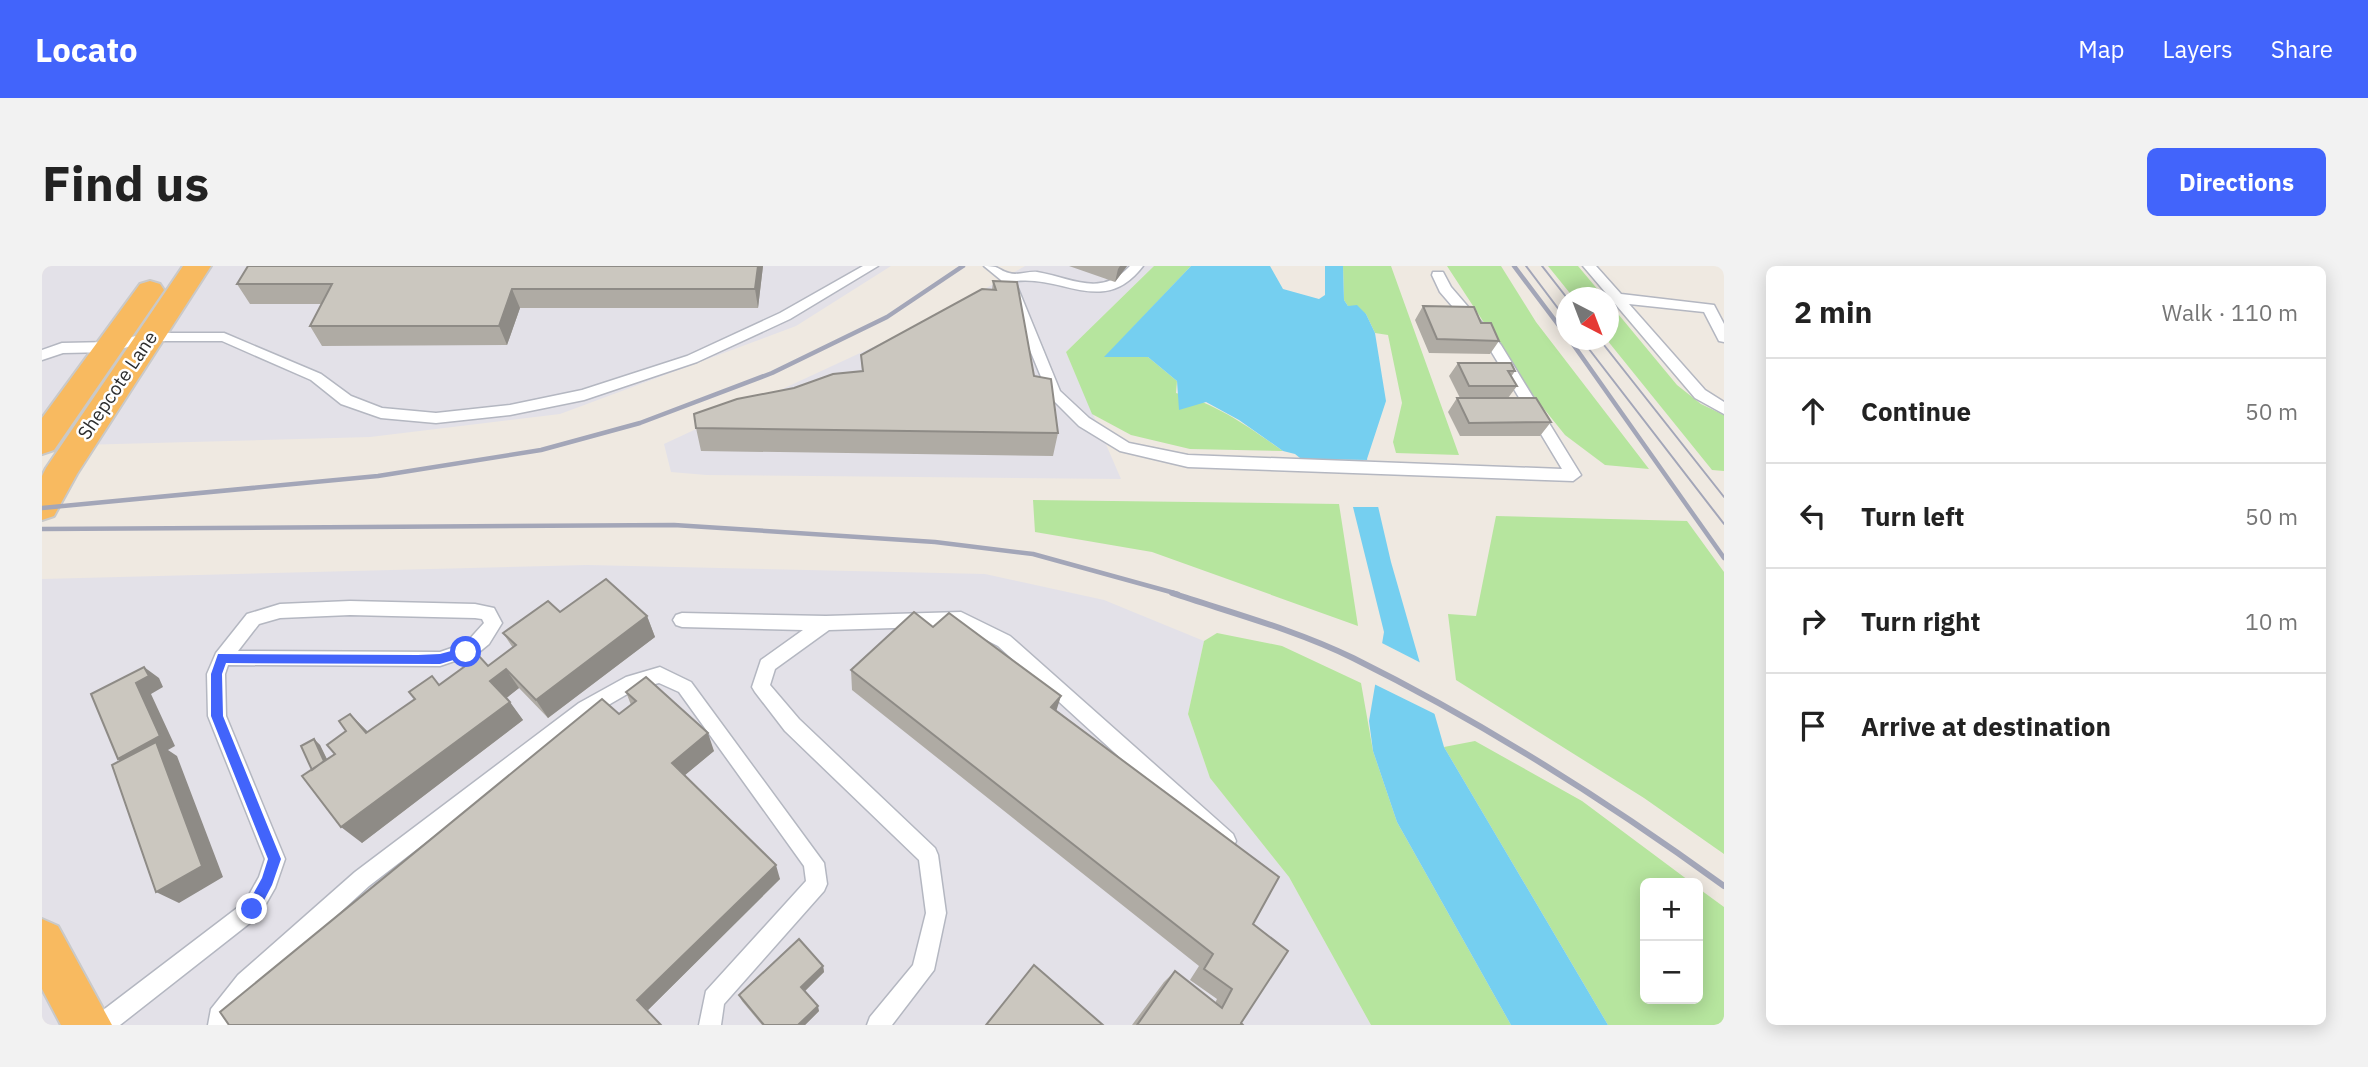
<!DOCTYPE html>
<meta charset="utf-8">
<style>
body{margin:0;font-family:"IBM Plex Sans",sans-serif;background:#f2f2f2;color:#222}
.controls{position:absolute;right:21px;bottom:21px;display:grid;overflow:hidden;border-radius:10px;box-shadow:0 4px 18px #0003}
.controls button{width:63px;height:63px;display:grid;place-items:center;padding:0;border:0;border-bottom:2px solid #e0e0e0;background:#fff;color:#222;font:35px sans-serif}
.compass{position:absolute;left:1514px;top:21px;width:63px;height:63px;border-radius:50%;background:#fff;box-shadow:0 4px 18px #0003;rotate:138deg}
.stop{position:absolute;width:21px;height:21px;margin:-16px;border:5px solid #4264fb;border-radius:50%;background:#fff}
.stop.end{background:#4264fb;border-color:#fff;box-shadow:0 2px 7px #0008}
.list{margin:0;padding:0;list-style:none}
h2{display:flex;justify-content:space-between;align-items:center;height:91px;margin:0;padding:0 28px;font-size:30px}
h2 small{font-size:23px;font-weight:400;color:#767676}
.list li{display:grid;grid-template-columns:46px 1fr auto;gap:21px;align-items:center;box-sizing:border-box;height:105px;padding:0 28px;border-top:2px solid #e0e0e0}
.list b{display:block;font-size:26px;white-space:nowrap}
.list em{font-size:23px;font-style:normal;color:#767676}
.icon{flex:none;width:38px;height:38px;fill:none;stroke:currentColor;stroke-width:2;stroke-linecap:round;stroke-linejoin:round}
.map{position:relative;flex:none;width:1682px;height:759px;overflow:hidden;border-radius:10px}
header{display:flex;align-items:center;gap:42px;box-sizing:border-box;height:98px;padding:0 35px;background:#4264fb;color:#fff}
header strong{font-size:33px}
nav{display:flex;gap:38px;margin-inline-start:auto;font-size:24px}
.intro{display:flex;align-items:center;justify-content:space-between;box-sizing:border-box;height:168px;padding:0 42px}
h1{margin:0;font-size:49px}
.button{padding:18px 32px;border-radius:10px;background:#4264fb;color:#fff;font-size:24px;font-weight:700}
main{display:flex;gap:42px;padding:0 42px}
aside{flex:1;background:#fff;border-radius:10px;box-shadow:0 4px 18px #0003}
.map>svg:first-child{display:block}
.industrial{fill:#e3e1e8}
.green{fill:#b6e59e}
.water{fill:#75cff0}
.pier{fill:#efe9e1}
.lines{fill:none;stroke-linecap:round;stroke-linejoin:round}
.service-casing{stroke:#b4b7c1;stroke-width:3}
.trunk-casing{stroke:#c9c9c9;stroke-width:4}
.service{fill:#fff;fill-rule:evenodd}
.trunk{fill:#f8ba60;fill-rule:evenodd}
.tram{stroke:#a3a6b8;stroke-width:2}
.rail-far1{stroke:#a3a6b8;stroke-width:4.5}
.rail{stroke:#a3a6b8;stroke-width:6}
.wall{fill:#afaba4}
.shaded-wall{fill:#8e8b86}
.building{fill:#cbc7bf;stroke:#8e8b86;stroke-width:2}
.route{fill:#4264fb}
.labels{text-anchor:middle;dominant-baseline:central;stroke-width:5;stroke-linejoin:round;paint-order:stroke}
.street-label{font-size:19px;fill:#2e2e2e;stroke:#fff}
</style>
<header>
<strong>Locato</strong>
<nav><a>Map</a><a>Layers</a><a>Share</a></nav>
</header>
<div class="intro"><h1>Find us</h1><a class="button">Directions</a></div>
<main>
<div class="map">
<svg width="1682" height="759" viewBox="0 0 1682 759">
<rect width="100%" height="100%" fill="#efe9e1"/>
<path class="industrial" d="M 0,0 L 849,0 L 754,60 L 518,148 L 328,171 L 0,180 Z
M 983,0 L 1112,0 L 1024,86 L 1079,213 L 664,209 L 629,206 L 622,178 L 885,56 Z
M 545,299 L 943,308 L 1062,334 L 1162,375 L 1146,448 L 1168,512 L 1247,611 L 1329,759 L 0,759 L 0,313 Z"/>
<path class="green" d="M 1112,0 L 1149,0 L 1063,91 L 1106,91 L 1135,115 L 1134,127 C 1177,139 1205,160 1241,185 L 1148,183 L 1089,169 L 1050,148 L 1024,86 Z
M 1301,0 L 1349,0 L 1417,189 L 1354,187 L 1351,176 L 1360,137 L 1346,69 L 1333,67 L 1324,48 L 1306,40 L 1302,34 Z
M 1405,0 L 1459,0 L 1494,56 L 1607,203 L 1563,199 L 1523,169 L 1482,118 Z
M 1506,0 L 1536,0 L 1562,31 L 1531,31 Z
M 1567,37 L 1635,119 L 1659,138 L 1682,149 L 1682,205 L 1670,204 L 1565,74 Z
M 991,234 L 1297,238 L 1316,360 L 1110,286 L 993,266 Z
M 1454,250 L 1645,255 L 1682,306 L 1682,588 L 1602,532 L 1414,414 L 1406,348 L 1434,350 Z
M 1175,367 L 1240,380 L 1319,417 L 1331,485 L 1355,556 L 1469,759 L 1329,759 L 1247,611 L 1168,512 L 1146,448 L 1162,375 Z
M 1433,475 L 1540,535 L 1650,617 L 1603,617 L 1603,733 L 1656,733 L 1656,622 L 1682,641 L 1682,759 L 1566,759 L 1402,481 Z"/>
<path class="water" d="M 1149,0 L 1228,0 L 1241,23 L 1277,33 L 1283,29 L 1283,0 L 1301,0 L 1302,34 L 1306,40 L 1315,39 L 1324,48 L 1333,67 L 1344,135 L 1325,193 L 1349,296 L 1402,481 L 1566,759 L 1469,759 L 1355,556 L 1331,485 L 1327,455 L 1342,366 L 1309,233 L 1253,188 L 1241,185 L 1197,154 L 1164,136 L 1137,144 L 1135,115 L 1106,91 L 1062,91 Z"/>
<path class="pier" d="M 1254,193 L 1328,194 L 1340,241 L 1307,241 L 1306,235 Z
M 1336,375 L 1383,399 L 1397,450 L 1330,417 Z"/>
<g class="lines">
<defs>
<path id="service" d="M 821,0 L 836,0 L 748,53 L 655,96 L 542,134 L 468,149 L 394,157 L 339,152 L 299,138 L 269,114 L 180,75 L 107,75 L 68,86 L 21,87 L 0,94 L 0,84 L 20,77 L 68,76 L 107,67 L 182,67 L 279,108 L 309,130 L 340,142 L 394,147 L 468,139 L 540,124 L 645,90 L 738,47 Z
M 942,0 C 960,0 955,4 967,7 C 975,10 986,5 995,6 C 1031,12 1058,32 1088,0 L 1101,0 C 1062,51 1022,9 973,15 L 1018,125 L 1047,152 L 1087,177 L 1146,189 L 1520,203 L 1449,85 L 1398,26 L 1390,9 L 1391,6 L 1401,6 L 1409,21 L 1459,79 L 1539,209 L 1531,215 L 1146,201 L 1078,185 L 1037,160 L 1007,130 L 959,14 Z
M 1541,0 L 1554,0 L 1579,28 L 1672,39 L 1682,58 L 1682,76 L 1677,75 L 1662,46 L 1587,38 L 1663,124 L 1682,136 L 1682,148 L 1653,132 Z
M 308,335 L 433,338 L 452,342 L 460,357 L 447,378 L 436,387 L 398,400 L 186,399 L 183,408 L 184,450 L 243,593 L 233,622 L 217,650 L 78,759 L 49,759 L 52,751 L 203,636 L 217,611 L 223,593 L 166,450 L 165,408 L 174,387 L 205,348 L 238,338 ZM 308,349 L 433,352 L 440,353 L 442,357 L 424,377 L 398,386 L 196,385 L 217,358 L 238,352 Z
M 919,346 L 968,370 L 1191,568 L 1194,575 L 1191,582 L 1184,585 L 1177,582 L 956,380 L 917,360 L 787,364 L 733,403 L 728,419 L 757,453 L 893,582 L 896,589 L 904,647 L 892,704 L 850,759 L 825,759 L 828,751 L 871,699 L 884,647 L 877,594 L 743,465 L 713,426 L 710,421 L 719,394 L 761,364 L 640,361 L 634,359 L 631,354 L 634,349 L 640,347 L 784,350 Z
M 618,401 L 649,416 L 782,597 L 785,618 L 782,625 L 682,738 L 679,759 L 657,759 L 664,725 L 764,615 L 762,600 L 637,426 L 617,417 L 594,423 L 549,449 L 327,620 L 212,725 L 188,755 L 188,759 L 166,759 L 169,743 L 196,709 L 313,606 L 537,437 L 584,411 Z"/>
<path id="trunk" d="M 141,0 L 169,0 L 35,208 L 12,250 L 0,254 L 0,210 L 4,202 Z
M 108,15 L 118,18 L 122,24 L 12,184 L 0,188 L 0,152 L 98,18 Z
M 0,653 L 16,660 L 70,759 L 19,759 L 0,723 Z"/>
</defs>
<use href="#service" class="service-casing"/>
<use href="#trunk" class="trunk-casing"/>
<use href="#service" class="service"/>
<use href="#trunk" class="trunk"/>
<path class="tram" d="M 1484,0 L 1524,53
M 1500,0 L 1525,32
M 1540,74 L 1682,258
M 1558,74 L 1682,231"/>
<path class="rail-far1" d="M 1472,0 L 1524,69
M 1528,74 L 1682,292
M 0,242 L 336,210 L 499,184 L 598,157 L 730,107 L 845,51 L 921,0
M 0,263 L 632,259 L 893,276 L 991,288 L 1136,328"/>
<path class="rail" d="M 1130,327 C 1190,347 1254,364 1311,392 C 1440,456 1565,535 1682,620"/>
</g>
<path class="wall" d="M 721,0 L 716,42 L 478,42 L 465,79 L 280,80 L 268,60 L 280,38 L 208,38 L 195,18 Z
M 1027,0 L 1085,0 L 1073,16 Z
M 951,15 L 1016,167 L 1011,190 L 659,185 L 654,162 L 752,122 L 820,105 L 819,89 L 950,24 Z
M 1381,40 L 1457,75 L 1448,88 L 1387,87 L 1373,54 Z
M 1416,97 L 1473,105 L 1469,111 L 1475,120 L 1466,132 L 1509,156 L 1498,170 L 1418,170 L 1406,146 L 1415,132 L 1418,132 L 1407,110 Z
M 605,350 L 613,371 L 506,452 L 477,422 L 464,432 L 481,454 L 320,577 L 270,504 L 272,473 L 278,479 L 285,493 L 293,488 L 304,465 L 308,448 L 326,466 L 397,419 L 446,400 L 471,382 L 461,367 Z
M 891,361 L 1014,445 L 1211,658 L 1199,757 L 1201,759 L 1090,759 L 1122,716 L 1133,705 L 1173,737 L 1175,733 L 1148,714 L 1157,700 L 810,424 L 809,404 Z
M 584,426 L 672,485 L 643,509 L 738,613 L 606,744 L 187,759 L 589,439 Z
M 781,700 L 782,706 L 763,725 L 777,745 L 763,759 L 720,759 L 700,735 L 697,729 Z"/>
<path class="shaded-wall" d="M 716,0 L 721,0 L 716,42 L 713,23 Z
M 1078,0 L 1085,0 L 1073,16 L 1076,3 Z
M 470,23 L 478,42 L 465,79 L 457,60 Z
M 605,350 L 613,371 L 506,452 L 494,434 Z
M 102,401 L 117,412 L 121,421 L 109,428 L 133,480 L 126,484 L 135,490 L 181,611 L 137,637 L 114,626 L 92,503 L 76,493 L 94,417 Z
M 464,403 L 477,422 L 462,434 L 448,415 Z
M 1019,430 L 1013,449 L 1009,441 Z
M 468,436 L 481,454 L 320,577 L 299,561 Z
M 308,448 L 326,466 L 324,467 Z
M 666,467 L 672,485 L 637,514 L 630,497 Z
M 272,473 L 278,479 L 293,510 L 287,505 Z
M 734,599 L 738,613 L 606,744 L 595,734 Z
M 781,700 L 782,706 L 761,727 L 759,721 Z
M 776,740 L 777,745 L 763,759 L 756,759 Z"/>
<path class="building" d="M 206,0 L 716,0 L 713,23 L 470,23 L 457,60 L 268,60 L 290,18 L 195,18 Z
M 951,15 L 975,16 L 992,110 L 1009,113 L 1016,167 L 654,162 L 652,148 L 695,133 L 752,122 L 791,108 L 821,105 L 819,89 L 940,23 L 954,24 Z
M 1381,40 L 1432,41 L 1439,57 L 1449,57 L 1457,75 L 1395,73 Z
M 1416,97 L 1469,97 L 1473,105 L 1466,105 L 1475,120 L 1427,120 Z
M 1415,132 L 1494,132 L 1509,156 L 1427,157 Z
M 564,313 L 605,350 L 494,434 L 464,403 L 448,415 L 468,436 L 299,561 L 260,510 L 293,488 L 285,479 L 304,465 L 297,455 L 308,448 L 324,467 L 373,433 L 367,426 L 390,410 L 397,419 L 437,390 L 446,400 L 474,379 L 461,367 L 506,335 L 518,346 Z
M 872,346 L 891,361 L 907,347 L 1019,430 L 1009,441 L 1237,611 L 1211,658 L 1246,685 L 1199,757 L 1201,759 L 1095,759 L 1133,705 L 1180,742 L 1190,723 L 1162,703 L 1171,688 L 809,404 Z
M 102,401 L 107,410 L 94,417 L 118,470 L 76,493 L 49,428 Z
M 604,411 L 666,467 L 630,497 L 734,599 L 595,734 L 619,759 L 187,759 L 178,746 L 560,433 L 577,448 L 594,435 L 584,426 Z
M 272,473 L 282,495 L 270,504 L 259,480 Z
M 114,476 L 160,600 L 114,626 L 70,499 Z
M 757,673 L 781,700 L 759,721 L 776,740 L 756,759 L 722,759 L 697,729 Z
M 992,699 L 1061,759 L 944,759 Z"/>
<path class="route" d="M 424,381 L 430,386 L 428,389 L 398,398 L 184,397 L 180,408 L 181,450 L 239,593 L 230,619 L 215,648 L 205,648 L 203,643 L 220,612 L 226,593 L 169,450 L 169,408 L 176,388 L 376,389 L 398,388 Z"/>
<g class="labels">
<g class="street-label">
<text transform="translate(75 119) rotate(-56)">Shepcote Lane</text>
</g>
</g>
</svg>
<div class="controls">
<button>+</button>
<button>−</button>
</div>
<svg class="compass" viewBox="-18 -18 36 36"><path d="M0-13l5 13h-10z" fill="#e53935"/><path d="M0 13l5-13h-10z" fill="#767676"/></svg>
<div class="stop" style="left:424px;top:386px"></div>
<div class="stop end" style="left:210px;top:643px"></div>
</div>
<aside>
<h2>2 min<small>Walk · 110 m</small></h2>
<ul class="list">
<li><svg class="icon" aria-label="ahead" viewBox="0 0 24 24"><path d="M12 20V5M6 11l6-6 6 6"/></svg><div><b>Continue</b></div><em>50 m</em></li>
<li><svg class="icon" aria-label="left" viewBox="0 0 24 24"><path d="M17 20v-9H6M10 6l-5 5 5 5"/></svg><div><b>Turn left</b></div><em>50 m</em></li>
<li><svg class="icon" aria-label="right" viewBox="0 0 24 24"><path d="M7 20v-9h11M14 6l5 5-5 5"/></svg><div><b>Turn right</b></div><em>10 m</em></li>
<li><svg class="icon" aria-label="arrive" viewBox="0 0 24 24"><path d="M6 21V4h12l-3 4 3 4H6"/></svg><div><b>Arrive at destination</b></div></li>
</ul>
</aside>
</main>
